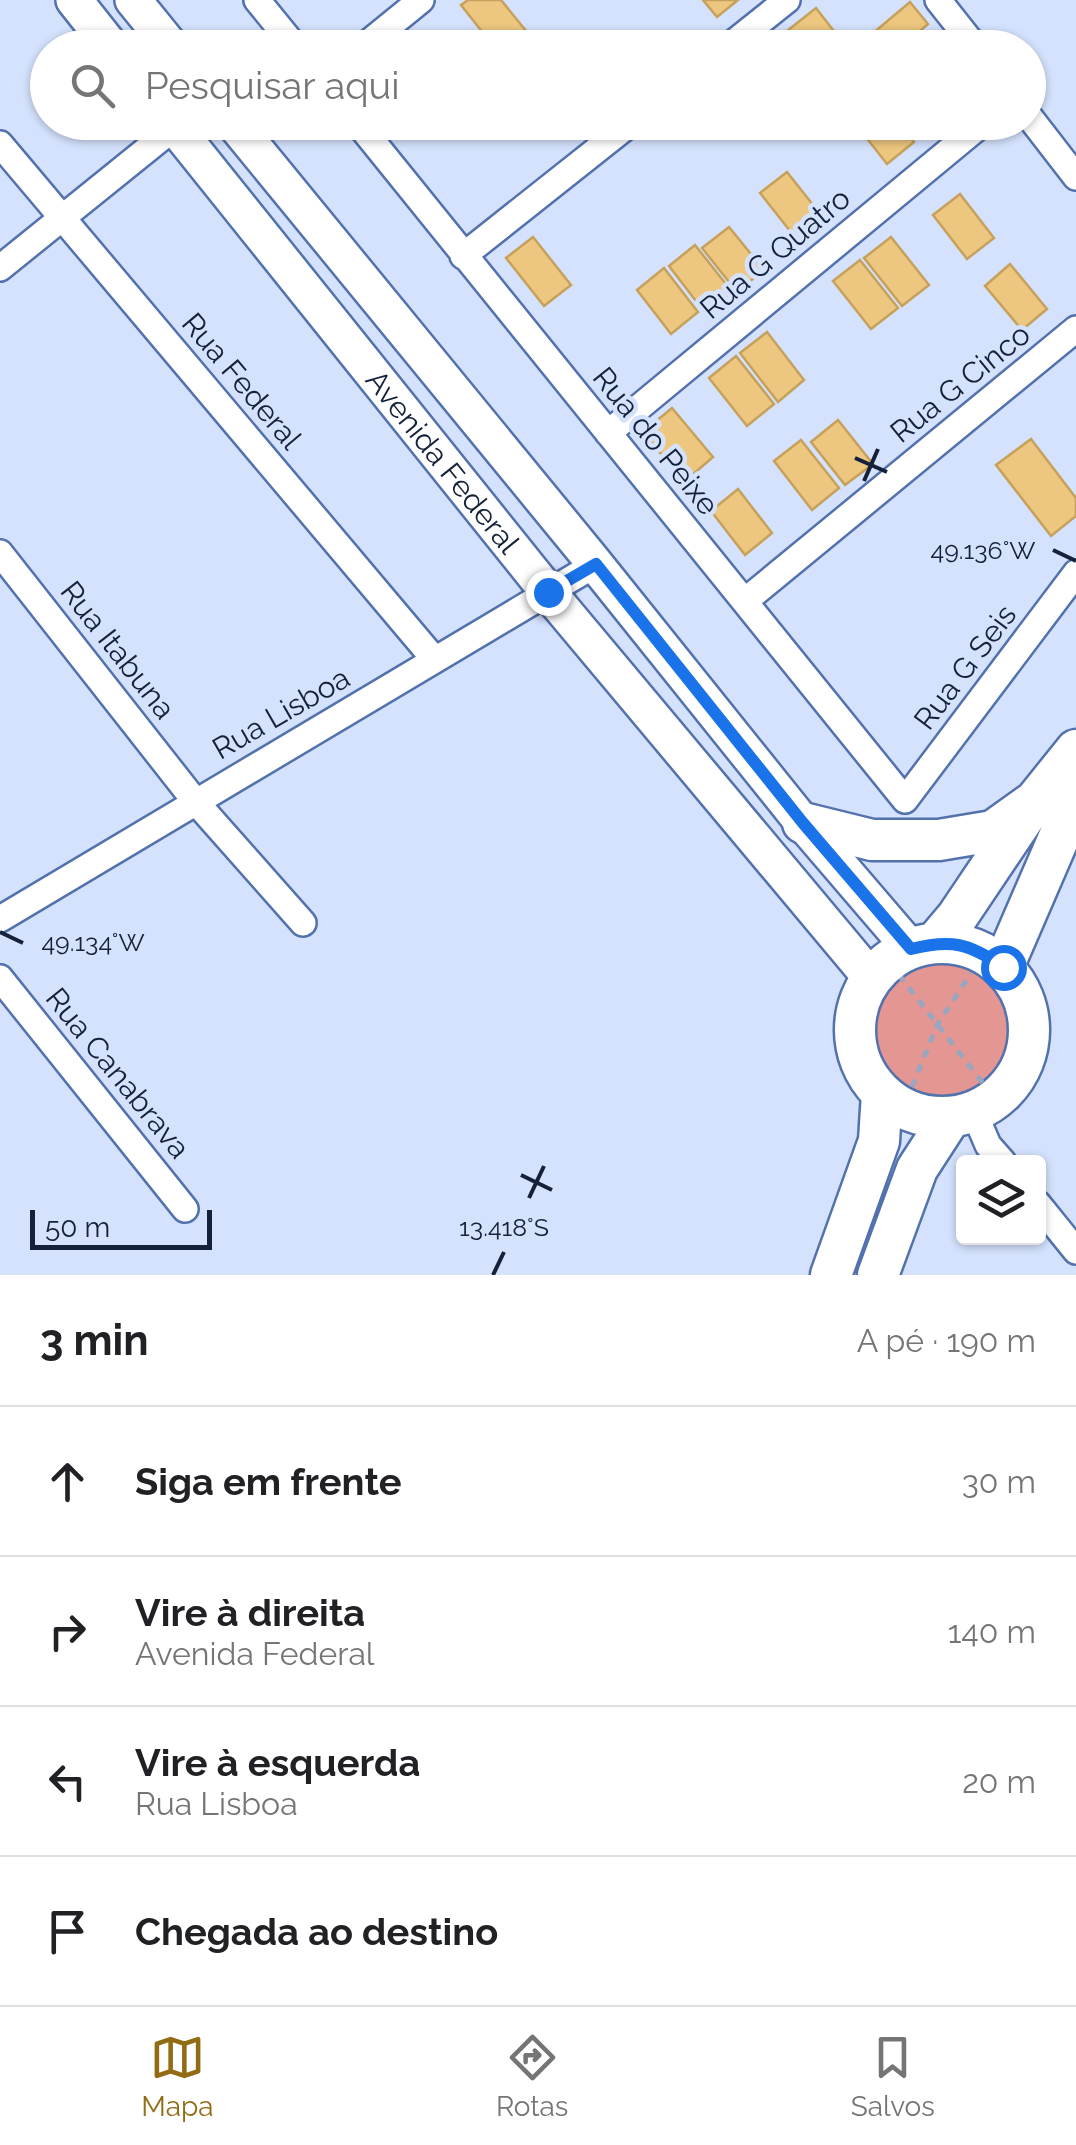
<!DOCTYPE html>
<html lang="pt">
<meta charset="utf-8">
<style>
body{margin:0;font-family:Raleway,sans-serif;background:#f2f2f2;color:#202124}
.controls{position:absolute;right:30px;bottom:30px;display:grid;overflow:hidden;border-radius:10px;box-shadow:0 2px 8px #0004}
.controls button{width:90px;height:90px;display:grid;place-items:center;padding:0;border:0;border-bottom:2px solid #e0e0e0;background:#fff;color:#202124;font:50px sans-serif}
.scale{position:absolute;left:30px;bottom:25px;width:182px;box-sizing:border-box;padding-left:10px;border:5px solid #142139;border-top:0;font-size:28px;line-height:35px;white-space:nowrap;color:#142139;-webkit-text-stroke:8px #d4e2fd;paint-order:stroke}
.stop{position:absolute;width:30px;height:30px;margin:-22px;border:8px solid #1a73e8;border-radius:50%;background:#fff}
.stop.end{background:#1a73e8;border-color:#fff;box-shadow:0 2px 10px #0008}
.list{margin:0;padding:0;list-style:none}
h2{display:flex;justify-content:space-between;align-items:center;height:130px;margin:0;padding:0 40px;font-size:42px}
h2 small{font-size:32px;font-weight:400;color:#757577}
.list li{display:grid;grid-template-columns:65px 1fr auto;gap:30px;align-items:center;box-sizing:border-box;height:150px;padding:0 40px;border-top:2px solid #e0e0e0}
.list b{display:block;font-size:38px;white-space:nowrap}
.list p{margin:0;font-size:32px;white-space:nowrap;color:#757577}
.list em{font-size:32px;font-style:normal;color:#757577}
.icon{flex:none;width:55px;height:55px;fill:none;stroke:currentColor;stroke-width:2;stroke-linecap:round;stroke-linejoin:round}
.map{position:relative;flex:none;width:1076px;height:1275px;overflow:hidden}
.search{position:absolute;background:#fff;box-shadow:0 2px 8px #0004;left:30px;right:30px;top:30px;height:110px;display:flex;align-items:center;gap:25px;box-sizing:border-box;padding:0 35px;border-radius:55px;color:#757577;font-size:38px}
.sheet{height:730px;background:#fff}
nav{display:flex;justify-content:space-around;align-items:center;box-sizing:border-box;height:140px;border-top:2px solid #e0e0e0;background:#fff;font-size:28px;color:#757577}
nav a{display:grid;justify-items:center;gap:5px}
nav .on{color:#926c14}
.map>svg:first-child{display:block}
.green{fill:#e49693}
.building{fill:#edc67f;stroke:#c6a15b;stroke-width:2.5}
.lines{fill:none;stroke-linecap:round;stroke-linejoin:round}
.street-casing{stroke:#5372ad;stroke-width:30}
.secondary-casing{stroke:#5372ad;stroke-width:40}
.primary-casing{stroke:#5372ad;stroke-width:45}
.path{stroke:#98a6c0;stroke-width:5;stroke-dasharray:8 8;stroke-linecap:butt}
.street{stroke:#fff;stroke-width:25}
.secondary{stroke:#fff;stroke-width:35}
.primary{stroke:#fff;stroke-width:40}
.route{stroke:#1a73e8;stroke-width:12}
.ticks{fill:none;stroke:#142139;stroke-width:4}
.labels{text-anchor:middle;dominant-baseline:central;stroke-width:9;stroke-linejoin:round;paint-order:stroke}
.street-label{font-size:30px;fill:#142139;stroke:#d4e2fd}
.ticks-label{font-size:25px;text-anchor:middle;fill:#142139;stroke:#d4e2fd;stroke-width:9;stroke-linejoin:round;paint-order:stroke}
</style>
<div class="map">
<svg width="1076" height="1275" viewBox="0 0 1076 1275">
<rect width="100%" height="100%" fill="#d4e2fd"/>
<path class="green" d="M866 1030a76 76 0 1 1 152 0a76 76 0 1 1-152 0Z"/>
<path class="building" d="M 468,0 L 501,0 L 527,32 L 507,48 L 495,48 L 461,5 Z
M 703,0 L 738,0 L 717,17 Z
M 910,2 L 928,24 L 900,48 L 873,48 L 866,39 Z
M 816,8 L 847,48 L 800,48 L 787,31 Z
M 854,122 L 898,122 L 914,142 L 887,164 Z
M 787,172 L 825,220 L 798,241 L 760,193 Z
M 960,194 L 994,238 L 967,259 L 933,215 Z
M 729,227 L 764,270 L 737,292 L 702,248 Z
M 533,237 L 571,285 L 544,306 L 506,258 Z
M 891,237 L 929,285 L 902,306 L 864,258 Z
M 695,245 L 733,293 L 706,314 L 669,266 Z
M 860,260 L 898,308 L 871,329 L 833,281 Z
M 1010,264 L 1047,309 L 1022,330 L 985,286 Z
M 664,268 L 698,312 L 671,334 L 637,290 Z
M 767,332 L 804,380 L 778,402 L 740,353 Z
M 736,356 L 774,404 L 747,426 L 709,378 Z
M 672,408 L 713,457 L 684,482 L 643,432 Z
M 838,420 L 873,464 L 845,485 L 811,442 Z
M 1031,439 L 1076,498 L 1076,516 L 1051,536 L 996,465 Z
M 801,440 L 839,488 L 812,510 L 774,461 Z
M 738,489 L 772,533 L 745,555 L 711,511 Z"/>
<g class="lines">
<defs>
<path id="street" d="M 257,0 L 296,48
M 938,0 L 976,48
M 362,48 L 421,0
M 727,48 L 787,0
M 1028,115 L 1076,177
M 357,122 L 905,800 L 1076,573
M 0,144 L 435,660
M 463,256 L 632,122
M 0,268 L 181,122
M 608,433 L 984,122
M 0,553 L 195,801 L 303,923
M 745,601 L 1076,329
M 0,919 L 596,564
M 0,978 L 185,1209
M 974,1112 L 988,1145 L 1003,1162
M 1038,1204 L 1076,1251"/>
<g id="secondary">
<path d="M 74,0 L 112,48"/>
<path d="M 133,0 L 172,48"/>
<path id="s1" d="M 171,122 L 548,592 L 872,979"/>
<path d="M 233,122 L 592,560 L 803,823 L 911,949"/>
</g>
<path id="primary" d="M 803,823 L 872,840 L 939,840 L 993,831 L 1035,801
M 935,943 L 957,917 L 1035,801 L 1076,750
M855 1030a87 87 0 1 1 174 0a87 87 0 1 1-174 0Z
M 1003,967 L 1076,798
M 831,1275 L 879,1141 L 882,1093
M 878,1275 L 917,1169 L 950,1118"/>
</defs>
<use href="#street" class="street-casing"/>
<use href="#secondary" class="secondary-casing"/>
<use href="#primary" class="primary-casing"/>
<path class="path" d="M 899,975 L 989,1091
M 912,1087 L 937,1025 L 971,973"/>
<use href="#street" class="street"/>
<use href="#secondary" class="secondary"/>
<use href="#primary" class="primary"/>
</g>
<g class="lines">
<path class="route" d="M 548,592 L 596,564 L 803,823 L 911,949 C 951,939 969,943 1003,967"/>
</g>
<path class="ticks" d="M 855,458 L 887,472M 864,481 L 878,449M 1053,550 L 1076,561M 0,932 L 23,943M 521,1175 L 552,1190M 529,1198 L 544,1166M 493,1275 L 504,1252"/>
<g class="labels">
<g class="street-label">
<text transform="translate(775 253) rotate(-40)">Rua G Quatro</text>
<text transform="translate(242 381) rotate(50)">Rua Federal</text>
<text transform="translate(960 383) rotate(-39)">Rua G Cinco</text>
<text transform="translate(656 441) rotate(51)">Rua do Peixe</text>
<text stroke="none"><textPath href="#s1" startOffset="435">Avenida Federal</textPath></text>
<text transform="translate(118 650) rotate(52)">Rua Itabuna</text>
<text transform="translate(965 667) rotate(-53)">Rua G Seis</text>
<text transform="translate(281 713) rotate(-30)">Rua Lisboa</text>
<text transform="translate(118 1073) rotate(51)">Rua Canabrava</text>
</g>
</g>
<g class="ticks-label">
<text x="983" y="559">49.136°W</text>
<text x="93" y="951">49.134°W</text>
<text x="504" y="1236">13.418°S</text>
</g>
</svg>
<div class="controls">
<button><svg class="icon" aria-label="layers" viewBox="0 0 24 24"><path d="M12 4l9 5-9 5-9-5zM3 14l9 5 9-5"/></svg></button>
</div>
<div class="scale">50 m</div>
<div class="stop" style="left:1003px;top:967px"></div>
<div class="stop end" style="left:548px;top:592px"></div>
<div class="search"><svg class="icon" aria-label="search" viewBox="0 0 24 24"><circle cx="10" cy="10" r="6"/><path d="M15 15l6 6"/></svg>Pesquisar aqui</div>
</div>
<section class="sheet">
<h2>3 min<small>A pé · 190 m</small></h2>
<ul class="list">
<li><svg class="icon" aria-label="ahead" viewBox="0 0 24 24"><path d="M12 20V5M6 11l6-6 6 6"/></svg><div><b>Siga em frente</b></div><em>30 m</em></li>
<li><svg class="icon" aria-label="right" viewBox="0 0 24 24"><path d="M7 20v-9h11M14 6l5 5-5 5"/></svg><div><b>Vire à direita</b><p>Avenida Federal</p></div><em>140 m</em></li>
<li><svg class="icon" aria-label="left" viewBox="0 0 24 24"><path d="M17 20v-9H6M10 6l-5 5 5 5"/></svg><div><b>Vire à esquerda</b><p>Rua Lisboa</p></div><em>20 m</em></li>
<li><svg class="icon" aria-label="arrive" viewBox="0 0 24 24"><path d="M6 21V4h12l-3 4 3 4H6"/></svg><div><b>Chegada ao destino</b></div></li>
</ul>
</section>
<nav>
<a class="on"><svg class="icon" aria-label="map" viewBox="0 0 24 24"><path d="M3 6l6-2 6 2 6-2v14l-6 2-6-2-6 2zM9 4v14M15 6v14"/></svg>Mapa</a>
<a><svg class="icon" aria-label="directions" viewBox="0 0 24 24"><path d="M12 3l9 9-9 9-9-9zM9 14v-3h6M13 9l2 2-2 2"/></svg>Rotas</a>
<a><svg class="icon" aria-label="saved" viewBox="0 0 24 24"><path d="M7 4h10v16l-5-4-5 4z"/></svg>Salvos</a>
</nav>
